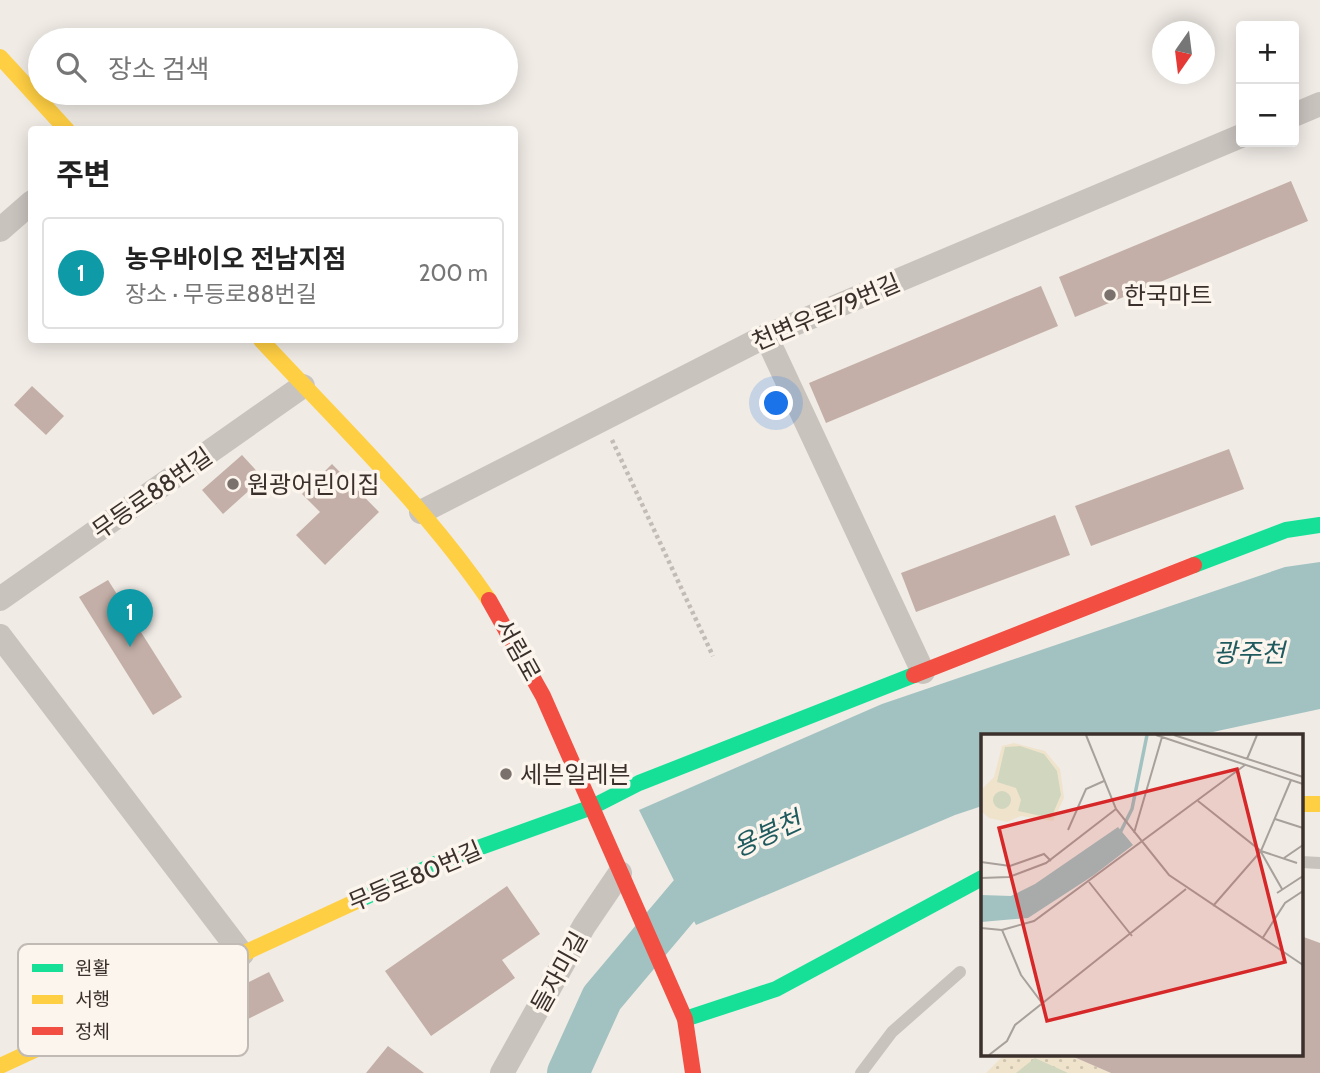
<!DOCTYPE html>
<html lang="ko">
<meta charset="utf-8">
<style>
body{margin:0;font-family:Cabin,"Noto Sans KR",sans-serif;background:#f6f6f6;color:#222}
.controls{position:absolute;right:21px;top:21px;display:grid;overflow:hidden;border-radius:7px;box-shadow:0 4px 18px #0003}
.controls button{width:63px;height:63px;display:grid;place-items:center;padding:0;border:0;border-bottom:2px solid #e0e0e0;background:#fff;color:#222;font:35px sans-serif}
.compass{position:absolute;left:1152px;top:21px;width:63px;height:63px;border-radius:50%;background:#fff;box-shadow:0 4px 18px #0003;rotate:194deg}
.you{position:absolute;left:777px;top:404px;width:24px;height:24px;margin:-18px;border:5px solid #fff;border-radius:50%;background:#1a73e8;box-shadow:0 0 0 10px #1a73e833}
.badge{display:grid;place-items:center;width:46px;height:46px;border-radius:50%;background:#7a716c;color:#fff;font-size:23px;font-weight:700}
.pin{position:absolute;translate:-50% -58px;filter:drop-shadow(0 2px 4px #0008)}
.pin::after{content:'';position:absolute;top:37px;width:24px;height:21px;background:inherit;clip-path:polygon(0 0,100% 0,50% 100%)}
.list{margin:0;padding:0;list-style:none}
h2{display:flex;justify-content:space-between;align-items:center;height:91px;margin:0;padding:0 28px;font-size:30px}
h2 small{font-size:23px;font-weight:400;color:#767676}
.list li{display:grid;grid-template-columns:46px 1fr auto;gap:21px;align-items:center;box-sizing:border-box;height:112px;margin:0 14px 14px;padding:0 14px;border:2px solid #e0e0e0;border-radius:7px}
.list b{display:block;font-size:26px;white-space:nowrap}
.list p{margin:0;font-size:23px;white-space:nowrap;color:#767676}
.list em{font-size:23px;font-style:normal;color:#767676}
.icon{flex:none;width:38px;height:38px;fill:none;stroke:currentColor;stroke-width:2;stroke-linecap:round;stroke-linejoin:round}
.map{position:relative;flex:none;width:1320px;height:1073px;overflow:hidden}
.search{position:absolute;background:#fff;box-shadow:0 4px 18px #0003;left:28px;top:28px;width:490px;height:77px;display:flex;align-items:center;gap:18px;box-sizing:border-box;padding:0 24px;border-radius:38px;color:#767676;font-size:26px}
.panel{position:absolute;background:#fff;box-shadow:0 4px 18px #0003;left:28px;top:126px;width:490px;height:217px;border-radius:7px}
.map>svg:first-child{display:block}
.sand{fill:url(#sand-dots)}
.park{fill:#d1d6bf}
.water{fill:#a1c2c1}
.lines{fill:none;stroke-linecap:round;stroke-linejoin:round}
.river{stroke:#a1c2c1;stroke-width:42}
.building{fill:#c3afa7}
.path{stroke:#c2bbb6;stroke-width:4.5;stroke-dasharray:3.5 3.5;stroke-linecap:butt}
.lane{stroke:#c9c3be;stroke-width:12}
.street{stroke:#c9c3be;stroke-width:24}
.fast{stroke:#16e098;stroke-width:16}
.slow{stroke:#ffcf43;stroke-width:16}
.jam{stroke:#f24e42;stroke-width:16}
.poi-dot{fill:#7a716c;stroke:#fbf5ee;stroke-width:2.5}
.labels{text-anchor:middle;dominant-baseline:central;stroke-width:7;stroke-linejoin:round;paint-order:stroke}
.poi-label{font-size:24px;fill:#3b302b;stroke:#fbf5ee;text-anchor:start}
.street-label{font-size:24px;fill:#3b302b;stroke:#fbf5ee}
.water-label{font-size:26px;font-style:italic;fill:#1f5a5e;stroke:#fbf5ee}
.inset-river{fill:none;stroke:#a1c2c1;stroke-width:3.5}
.inset-road{fill:none;stroke:#a8a09b;stroke-width:2}
.view{fill:#d62828;fill-opacity:0.15;stroke:#d62828;stroke-width:3.5}
.inset-edge{fill:none;stroke:#3b302b;stroke-width:3.5}
.key{fill:#fbf5ee;stroke:#c1bab4;stroke-width:2}
.key-label{font-size:19px;fill:#3b302b}
</style>
<div class="map">
<svg width="1320" height="1073" viewBox="0 0 1320 1073">
<defs>
<pattern id="sand-dots" width="8" height="8" patternUnits="userSpaceOnUse" patternTransform="scale(1.75)"><rect width="8" height="8" fill="#efe3cc"/><path d="M2 2h.1M6 6h.1" fill="none" stroke="#cec3af" stroke-width="1.8" stroke-linecap="round"/></pattern>
</defs>
<rect width="100%" height="100%" fill="#f0ebe5"/>
<path class="sand" d="M 1005,1054 L 1067,1054 L 1111,1073 L 986,1073 Z"/>
<path class="park" d="M 1035,1058 L 1068,1073 L 1016,1073 Z"/>
<path class="water" d="M 1320,562 L 1320,709 L 1199,735 L 982,735 L 982,806 L 955,815 L 696,925 L 639,810 L 882,704 L 1285,567 Z"/>
<g class="lines">
<path class="river" d="M 568,1073 L 602,998 L 720,858"/>
</g>
<path class="building" d="M 1291,181 L 1308,221 L 1075,317 L 1059,277 Z
M 1041,286 L 1058,326 L 826,423 L 809,383 Z
M 32,386 L 64,416 L 46,435 L 14,405 Z
M 1229,449 L 1244,489 L 1091,546 L 1075,506 Z
M 242,455 L 263,478 L 223,514 L 202,490 Z
M 332,464 L 379,512 L 325,565 L 296,535 L 320,512 L 302,494 Z
M 1055,515 L 1070,555 L 916,612 L 901,573 Z
M 108,580 L 182,697 L 153,715 L 79,597 Z
M 507,886 L 540,934 L 502,960 L 515,978 L 431,1036 L 385,971 Z
M 1301,936 L 1320,943 L 1320,1073 L 1111,1073 L 1067,1054 L 1301,1054 Z
M 269,972 L 284,1001 L 242,1022 L 227,993 Z
M 388,1046 L 424,1073 L 366,1073 Z"/>
<g class="lines">
<path class="path" d="M 612,440 L 713,656"/>
<path class="lane" d="M 1301,862 L 1320,863
M 861,1073 L 892,1032 L 960,972"/>
<path class="street" d="M 1294,115 L 1320,104
M 0,230 L 32,202
M 766,336 L 923,672
M 421,512 L 766,336 L 1241,136
M 0,599 L 303,386
M 0,636 L 242,954
M 502,1073 L 584,926 L 620,873"/>
<path class="fast" d="M 1194,565 L 1286,530 L 1320,525
M 359,900 L 442,861 L 592,807 L 639,783 L 914,675
M 685,1019 L 776,989 L 982,878"/>
<path class="slow" d="M 0,57 L 67,130
M 261,340 C 339,424 424,505 489,600
M 1301,804 L 1320,804
M 0,1066 L 359,900"/>
<path class="jam" d="M 489,600 L 543,696 L 685,1019 L 693,1073
M 914,675 L 1194,565"/>
</g>
<g class="poi-dot">
<circle cx="1110" cy="295" r="7"/>
<circle cx="233" cy="484" r="7"/>
<circle cx="506" cy="774" r="7"/>
</g>
<g class="labels">
<g class="poi-label">
<text x="1124" y="295">한국마트</text>
<text x="247" y="484">원광어린이집</text>
<text x="520" y="774">세븐일레븐</text>
</g>
<g class="street-label">
<text transform="translate(826 312) rotate(-23)">천변우로79번길</text>
<text transform="translate(152 493) rotate(-35)">무등로88번길</text>
<text transform="translate(518 650) rotate(61)">서림로</text>
<text transform="translate(415 876) rotate(-23)">무등로80번길</text>
<text transform="translate(559 972) rotate(-61)">들자미길</text>
</g>
<g class="water-label">
<text x="1249" y="653">광주천</text>
<text transform="translate(767 834) rotate(-25)">용봉천</text>
</g>
</g>
<g transform="translate(981 734)">
<rect width="322" height="322" fill="#f0ebe5"/>
<path d="M 33,9 L 64,17 L 79,35 L 83,64 L 72,87 L 40,82 L 26,88 L 8,84 L 0,77 L 2,54 L 13,43 L 21,12 Z" fill="#efe3cc"/>
<path d="M 39,12 L 63,20 L 76,37 L 80,61 L 70,84 L 37,77 L 40,66 L 35,54 L 16,48 L 24,13 ZM12 66a9 9 0 1 1 18 0a9 9 0 1 1-18 0Z" fill="#d1d6bf"/>
<path d="M 137,93 L 152,111 L 113,141 L 47,184 L 0,188 L 0,161 L 30,162 L 54,150 Z" fill="#a1c2c1"/>
<path class="inset-river" d="M 136,105 L 151,75 L 166,1"/>
<path class="inset-road" d="M 105,1 L 135,75 L 188,141 L 322,231M 175,1 L 322,50M 193,1 L 322,43M 266,25 L 276,1M 217,67 L 280,117 L 316,129M 294,85 L 322,94M 87,96 L 105,55 L 123,47M 153,99 L 181,3M 280,118 L 301,155M 303,124 L 322,111M 0,128 L 29,132 L 63,120 L 70,127M 0,144 L 28,143 L 65,129 L 135,75M 108,148 L 151,202M 296,159 L 322,142M 232,172 L 280,117 L 310,46M 0,194 L 21,196M 281,205 L 304,169 L 322,157M 61,269 L 40,241 L 21,196 L 53,187 L 264,31M 8,321 L 26,307 L 34,291 L 205,155"/>
<path class="view" d="M 256,35 L 304,228 L 66,287 L 18,94 Z"/>
<rect width="322" height="322" class="inset-edge"/>
</g>
<rect x="18" y="944" width="230" height="112" rx="10" class="key"/>
<rect x="32" y="964" width="31" height="8" fill="#16e098"/>
<rect x="32" y="995" width="31" height="9" fill="#ffcf43"/>
<rect x="32" y="1027" width="31" height="8" fill="#f24e42"/>
<g class="key-label">
<text x="75" y="975">원활</text>
<text x="75" y="1006">서행</text>
<text x="75" y="1038">정체</text>
</g>
</svg>
<div class="controls">
<button>+</button>
<button>−</button>
</div>
<svg class="compass" viewBox="-18 -18 36 36"><path d="M0-13l5 13h-10z" fill="#e53935"/><path d="M0 13l5-13h-10z" fill="#767676"/></svg>
<div class="you"></div>
<div class="pin badge" style="left:130px;top:647px;background:#0f9aa8">1</div>
<div class="search"><svg class="icon" aria-label="search" viewBox="0 0 24 24"><circle cx="10" cy="10" r="6"/><path d="M15 15l6 6"/></svg>장소 검색</div>
<section class="panel">
<h2>주변<small></small></h2>
<ul class="list">
<li><span class="badge" style="background:#0f9aa8">1</span><div><b>농우바이오 전남지점</b><p>장소 · 무등로88번길</p></div><em>200 m</em></li>
</ul>
</section>
</div>
